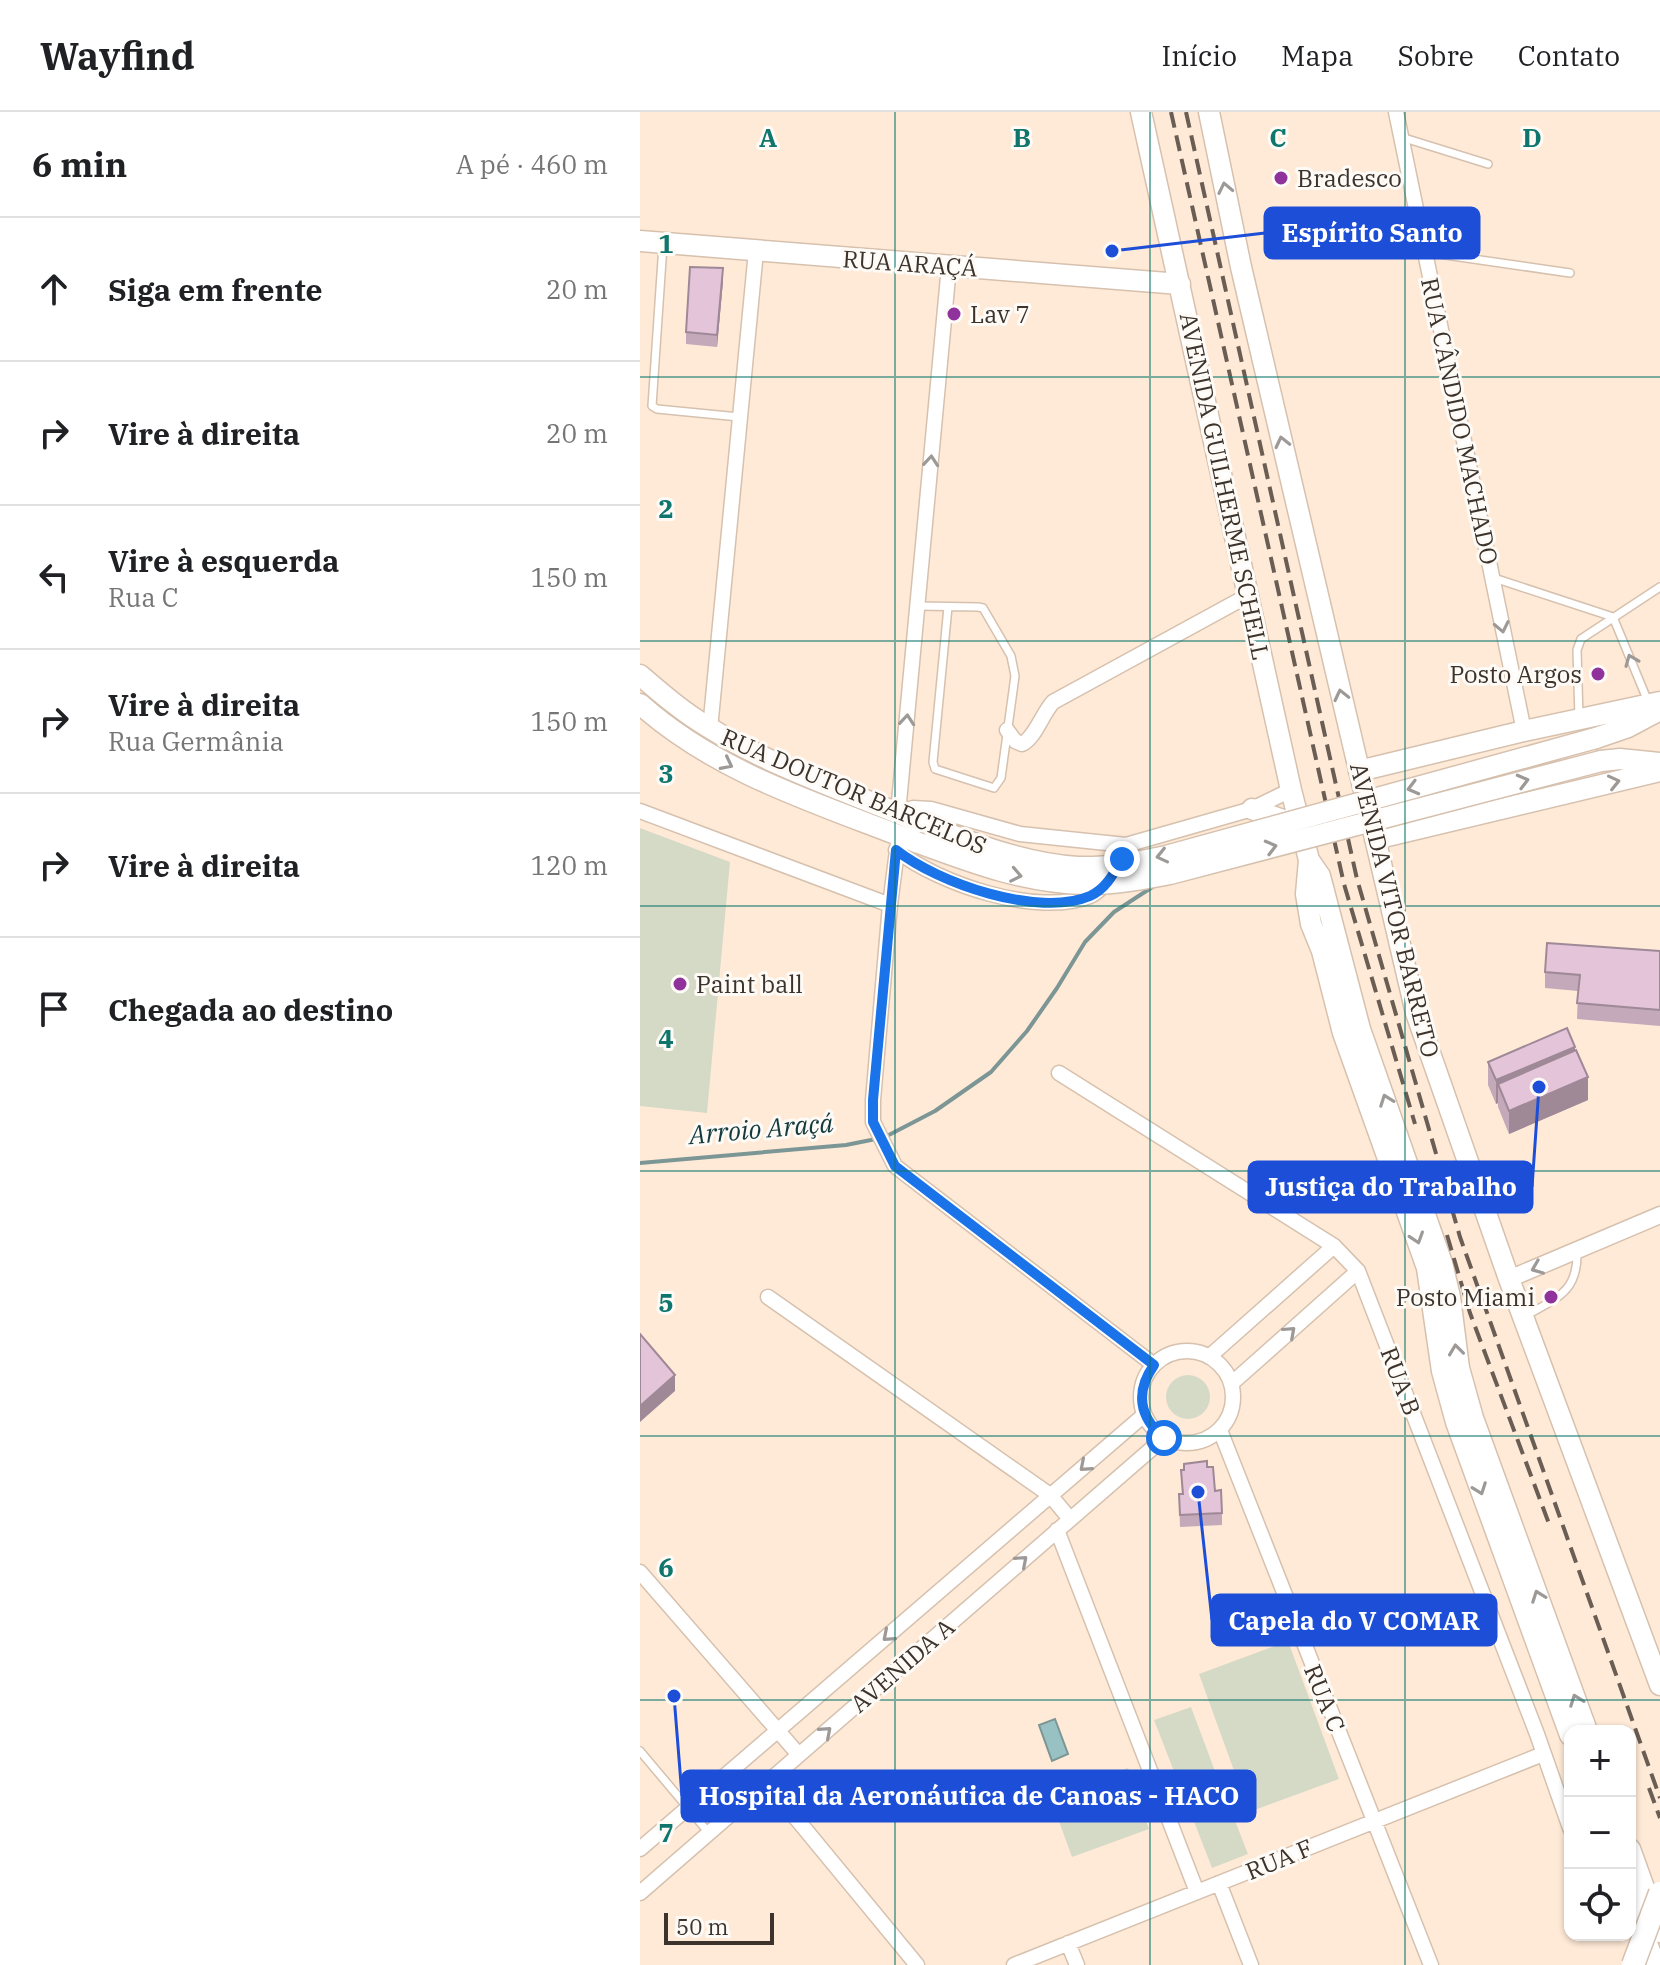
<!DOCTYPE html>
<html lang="pt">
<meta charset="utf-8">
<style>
body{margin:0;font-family:"IBM Plex Serif",serif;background:#f2f2f2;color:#202124}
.controls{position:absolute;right:24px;bottom:24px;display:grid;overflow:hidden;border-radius:16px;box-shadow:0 2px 6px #0004}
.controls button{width:72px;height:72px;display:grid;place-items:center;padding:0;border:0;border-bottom:2px solid #e0e0e0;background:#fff;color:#202124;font:40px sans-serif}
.scale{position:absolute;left:24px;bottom:20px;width:110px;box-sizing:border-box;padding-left:8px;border:4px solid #3b332c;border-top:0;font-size:22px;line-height:28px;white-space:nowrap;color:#3b332c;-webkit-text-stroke:6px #fefaf6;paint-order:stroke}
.stop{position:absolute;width:24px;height:24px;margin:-18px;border:6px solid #1a73e8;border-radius:50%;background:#fff}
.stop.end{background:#1a73e8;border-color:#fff;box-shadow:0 2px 8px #0008}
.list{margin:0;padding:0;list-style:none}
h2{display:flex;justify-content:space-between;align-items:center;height:104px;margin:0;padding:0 32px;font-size:34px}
h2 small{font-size:26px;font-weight:400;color:#757577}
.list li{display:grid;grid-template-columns:52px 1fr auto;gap:24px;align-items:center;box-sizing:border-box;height:144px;padding:0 32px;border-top:2px solid #e0e0e0}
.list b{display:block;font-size:30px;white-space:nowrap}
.list p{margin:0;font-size:26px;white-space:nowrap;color:#757577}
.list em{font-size:26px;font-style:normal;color:#757577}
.icon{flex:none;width:44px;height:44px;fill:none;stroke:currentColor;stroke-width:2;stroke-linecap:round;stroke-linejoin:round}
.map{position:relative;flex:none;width:1020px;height:1853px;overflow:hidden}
header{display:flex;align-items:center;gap:48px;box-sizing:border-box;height:112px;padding:0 40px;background:#fff;border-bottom:2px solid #e0e0e0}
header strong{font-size:38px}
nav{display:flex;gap:44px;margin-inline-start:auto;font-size:28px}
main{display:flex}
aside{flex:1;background:#fff}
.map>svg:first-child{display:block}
.green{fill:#d5dac6}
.water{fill:#98c1c4;stroke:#7c9696;stroke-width:2}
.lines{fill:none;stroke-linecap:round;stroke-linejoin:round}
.stream{stroke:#7c9696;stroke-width:4}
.service-casing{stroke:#d6c1af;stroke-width:10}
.minor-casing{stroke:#d6c1af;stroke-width:17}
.tertiary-casing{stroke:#d6c1af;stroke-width:19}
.secondary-casing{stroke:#d6c1af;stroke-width:23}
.service{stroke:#fff;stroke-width:7}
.minor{stroke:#fff;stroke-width:14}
.tertiary{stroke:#fff;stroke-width:16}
.secondary{stroke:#fff;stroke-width:20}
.rail{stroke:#695d54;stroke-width:4;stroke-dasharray:16 8;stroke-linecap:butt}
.secondary-bridge-casing{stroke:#d6c1af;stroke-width:23;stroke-linecap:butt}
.primary-bridge-casing{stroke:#d6c1af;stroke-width:25;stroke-linecap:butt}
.secondary-bridge{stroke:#fff;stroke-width:20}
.primary-bridge{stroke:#fff;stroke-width:22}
.wall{fill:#c3a9ba}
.shaded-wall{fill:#9f8997}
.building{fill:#e3c4d8;stroke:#9f8997;stroke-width:2}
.oneway{stroke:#9d9996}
.route{stroke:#1a73e8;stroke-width:10}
.grid{fill:none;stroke:#0f766e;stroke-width:2;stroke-opacity:0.55}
.poi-dot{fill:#8f329c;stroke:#fefaf6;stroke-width:3}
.labels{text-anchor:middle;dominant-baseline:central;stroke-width:6;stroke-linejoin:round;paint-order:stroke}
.poi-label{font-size:24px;fill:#3b332c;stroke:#fefaf6;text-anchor:start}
.street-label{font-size:24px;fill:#3b332c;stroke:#fefaf6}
.water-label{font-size:26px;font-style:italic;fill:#133b3e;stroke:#fefaf6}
.grid-label{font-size:26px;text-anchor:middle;font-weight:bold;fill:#0f766e;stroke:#fefaf6;stroke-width:6;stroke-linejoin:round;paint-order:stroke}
.leader{fill:none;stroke:#1d4ed8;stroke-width:3}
.callout-dot{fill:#1d4ed8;stroke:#fefaf6;stroke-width:3}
.callout{fill:#1d4ed8;stroke:#1d4ed8;stroke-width:3}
.callout-label{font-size:26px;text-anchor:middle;font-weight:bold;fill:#fff}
</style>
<header>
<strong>Wayfind</strong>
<nav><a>Início</a><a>Mapa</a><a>Sobre</a><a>Contato</a></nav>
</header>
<main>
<aside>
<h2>6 min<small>A pé · 460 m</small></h2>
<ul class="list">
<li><svg class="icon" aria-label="ahead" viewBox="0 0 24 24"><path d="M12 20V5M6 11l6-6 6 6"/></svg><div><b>Siga em frente</b></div><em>20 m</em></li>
<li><svg class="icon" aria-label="right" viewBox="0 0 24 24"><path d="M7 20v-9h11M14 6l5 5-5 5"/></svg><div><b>Vire à direita</b></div><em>20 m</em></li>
<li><svg class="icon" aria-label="left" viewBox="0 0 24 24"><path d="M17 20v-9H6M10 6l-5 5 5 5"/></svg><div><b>Vire à esquerda</b><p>Rua C</p></div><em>150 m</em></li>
<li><svg class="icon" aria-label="right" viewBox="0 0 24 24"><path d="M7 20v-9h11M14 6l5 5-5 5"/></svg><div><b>Vire à direita</b><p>Rua Germânia</p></div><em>150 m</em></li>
<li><svg class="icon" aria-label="right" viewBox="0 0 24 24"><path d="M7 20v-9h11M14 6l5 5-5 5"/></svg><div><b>Vire à direita</b></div><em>120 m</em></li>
<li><svg class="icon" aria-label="arrive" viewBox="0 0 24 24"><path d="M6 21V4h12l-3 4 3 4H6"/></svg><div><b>Chegada ao destino</b></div></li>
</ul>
</aside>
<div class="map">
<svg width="1020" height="1853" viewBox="0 0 1020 1853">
<rect width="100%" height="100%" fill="#ffead7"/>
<path class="green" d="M 0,716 L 90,750 L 67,1001 L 0,994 Z
M526 1285a22 22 0 1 1 44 0a22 22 0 1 1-44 0Z
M 648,1529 L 699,1667 L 609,1700 L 559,1562 Z
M 551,1595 L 578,1667 L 542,1680 L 514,1608 Z
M 488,1656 L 509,1717 L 432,1745 L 409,1682 Z
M 580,1670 L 608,1742 L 572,1756 L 544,1684 Z"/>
<path class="water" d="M 415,1607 L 428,1642 L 412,1649 L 399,1613 Z"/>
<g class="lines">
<path class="stream" d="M 245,1025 L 295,999 L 351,960 L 387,919 L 417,876 L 445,830 L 474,800 L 514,774
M 0,1051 L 206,1033 L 236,1027"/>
<defs>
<path id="service" d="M 761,25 L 848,52
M 23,133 L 12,294 L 17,297 L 99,305
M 785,140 L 930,161
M 854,466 L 973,505 L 1009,592
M 278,494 L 338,495 L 343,496 L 371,544 L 375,564 L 361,666 L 354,676 L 295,657 L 293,650 L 308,495
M 939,606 L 937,538 L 941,527 L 1020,475
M 885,1204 C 917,1186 938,1180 937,1140
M 0,1639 L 69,1721
M 92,1658 L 114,1682"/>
<path id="minor" d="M 756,0 L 884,619
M 309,154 L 258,701 L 273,696 L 291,697 L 380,722 L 486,733 L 612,697 L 651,678
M 70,617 L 116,139
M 367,618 L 375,629 L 382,632 C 395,626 402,602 413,590 L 609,483
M 0,699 L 250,793
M 259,723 L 250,793 L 233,988 L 233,1010 L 255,1054 L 514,1253
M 256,738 C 299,772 397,805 450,784 C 457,781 463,774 469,769
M 419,961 L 694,1134 L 718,1159 L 897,1622 L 930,1716
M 128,1185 L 410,1383 L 430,1407
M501 1285a46 46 0 1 1 92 0a46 46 0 1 1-92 0Z
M 570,1244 L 694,1134
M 591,1272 L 718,1159
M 580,1318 L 791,1853
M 417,1418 L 557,1780
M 0,1460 L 159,1643
M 127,1671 L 277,1853
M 0,1737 L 504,1303
M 579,1771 L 611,1853
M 0,1781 L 524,1326
M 428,1831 L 437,1853
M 374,1853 L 903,1642"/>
<path id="tertiary" d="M 869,1167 L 1020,1103"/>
<path id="secondary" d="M 501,0 L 651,678 L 669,748 L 680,764 L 720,917 L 802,1151 L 810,1185 L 819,1256 L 833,1306 L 947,1619
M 569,0 L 601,155 L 776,901 L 869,1167 L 1020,1573
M 0,129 L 540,172
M 0,563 C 22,582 43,600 68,615 C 137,658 219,683 293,716
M 0,592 C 78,662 180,692 276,730
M 956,626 L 988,615 L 1020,598
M 961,649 L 980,647 L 1020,651
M 719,659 L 884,619 L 1020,590
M 612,697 L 657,713
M 735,727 L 1020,659
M 669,748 L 666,782 L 671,812 L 682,839 L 703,921 L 787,1156 L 802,1259 L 816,1310 L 930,1623
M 990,1737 L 1020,1820
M 990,1785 L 1015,1853"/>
</defs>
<use href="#service" class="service-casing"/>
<use href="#minor" class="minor-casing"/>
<use href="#tertiary" class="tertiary-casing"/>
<use href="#secondary" class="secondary-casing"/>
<use href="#service" class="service"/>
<use href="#minor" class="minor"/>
<use href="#tertiary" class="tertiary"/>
<use href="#secondary" class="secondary"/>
<path class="rail" d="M 531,0 L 704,772 L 775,1012
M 546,0 L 717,767 L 820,1125 L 1020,1686
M 807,1123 L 830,1201 L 911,1417
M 1009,1676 L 1020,1706"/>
<defs>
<path id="secondary-bridge" d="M 293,716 C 340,734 388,752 438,755 C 468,756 497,750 526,744 L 956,626
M 276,730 C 330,750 385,771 444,772 C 473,773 502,767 530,762 L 961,649"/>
<path id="primary-bridge" d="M 993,1853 L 1020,1781"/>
</defs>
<use href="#secondary-bridge" class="secondary-bridge-casing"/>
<use href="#primary-bridge" class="primary-bridge-casing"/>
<use href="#secondary-bridge" class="secondary-bridge"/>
<use href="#primary-bridge" class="primary-bridge"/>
</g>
<path class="wall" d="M 83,169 L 77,235 L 46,232 L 46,220 Z
M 1020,839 L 1020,914 L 937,907 L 938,879 L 905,876 L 905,860 Z
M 935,939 L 948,988 L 869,1022 L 858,995 L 858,991 L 856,992 L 848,973 L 848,950 Z
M 541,1358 L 575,1379 L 582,1401 L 582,1413 L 540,1415 L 539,1382 L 542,1382 Z"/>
<path class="shaded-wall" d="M 83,156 L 83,169 L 77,235 L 77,223 Z
M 935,935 L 935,958 L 858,972 L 858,991 L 856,992 L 856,968 Z
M 948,965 L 948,988 L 869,1022 L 869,999 Z
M 35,1263 L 35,1279 L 0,1310 L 0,1294 Z"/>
<path class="building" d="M 50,155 L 83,156 L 77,223 L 46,220 Z
M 907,831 L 1020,839 L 1020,898 L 937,891 L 940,863 L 905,860 Z
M 927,916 L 935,935 L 856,968 L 848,950 Z
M 936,938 L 948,965 L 869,999 L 858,972 Z
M 0,1222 L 35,1263 L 0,1294 Z
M 567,1349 L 567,1355 L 573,1355 L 575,1379 L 581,1378 L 582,1401 L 540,1403 L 539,1382 L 543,1382 L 541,1358 L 544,1358 L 544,1352 Z"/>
<defs><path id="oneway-chevron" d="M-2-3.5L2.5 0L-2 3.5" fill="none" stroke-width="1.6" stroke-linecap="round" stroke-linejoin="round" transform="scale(2)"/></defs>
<g class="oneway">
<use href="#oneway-chevron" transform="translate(585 76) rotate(-102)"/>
<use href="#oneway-chevron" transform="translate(642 330) rotate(-103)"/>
<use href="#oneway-chevron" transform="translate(291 349) rotate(-85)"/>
<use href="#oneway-chevron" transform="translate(862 515) rotate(78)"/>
<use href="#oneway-chevron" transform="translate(991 548) rotate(-112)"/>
<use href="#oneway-chevron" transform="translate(701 583) rotate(-103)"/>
<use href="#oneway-chevron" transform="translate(267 608) rotate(-85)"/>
<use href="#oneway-chevron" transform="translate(87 652) rotate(27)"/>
<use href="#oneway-chevron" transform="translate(883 669) rotate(-15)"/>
<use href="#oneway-chevron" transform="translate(974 670) rotate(-13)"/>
<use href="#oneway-chevron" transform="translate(773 676) rotate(165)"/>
<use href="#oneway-chevron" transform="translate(631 735) rotate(-15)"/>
<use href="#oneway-chevron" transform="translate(522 744) rotate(167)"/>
<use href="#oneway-chevron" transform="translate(376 763) rotate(11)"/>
<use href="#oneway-chevron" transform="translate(746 988) rotate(-110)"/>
<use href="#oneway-chevron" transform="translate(777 1126) rotate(72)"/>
<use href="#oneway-chevron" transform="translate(897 1156) rotate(158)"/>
<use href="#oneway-chevron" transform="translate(650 1220) rotate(-42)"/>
<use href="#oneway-chevron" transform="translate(816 1238) rotate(-97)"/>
<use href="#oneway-chevron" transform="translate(445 1354) rotate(139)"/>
<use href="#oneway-chevron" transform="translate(840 1377) rotate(70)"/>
<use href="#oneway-chevron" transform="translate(382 1449) rotate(-41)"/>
<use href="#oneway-chevron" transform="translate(898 1484) rotate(-110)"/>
<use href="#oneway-chevron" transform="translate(248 1524) rotate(139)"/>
<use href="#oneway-chevron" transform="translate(936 1588) rotate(-110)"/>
<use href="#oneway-chevron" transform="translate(186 1620) rotate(-41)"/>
</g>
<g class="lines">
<path class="route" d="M 482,747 C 474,761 466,777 450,784 C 398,806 298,771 256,738 L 233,988 L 233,1010 L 255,1054 L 514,1253 C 495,1280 499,1305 524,1326"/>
</g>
<path class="grid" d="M 255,0 L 255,1853M 510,0 L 510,1853M 765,0 L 765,1853M 0,265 L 1020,265M 0,529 L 1020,529M 0,794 L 1020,794M 0,1059 L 1020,1059M 0,1324 L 1020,1324M 0,1588 L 1020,1588"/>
<g class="poi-dot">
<circle cx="641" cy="66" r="8"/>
<circle cx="314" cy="202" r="8"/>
<circle cx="958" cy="562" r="8"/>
<circle cx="40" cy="872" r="8"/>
<circle cx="911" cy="1185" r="8"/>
</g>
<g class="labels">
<g class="poi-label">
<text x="657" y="66">Bradesco</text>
<text x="330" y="202">Lav 7</text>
<text x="942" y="562" text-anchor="end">Posto Argos</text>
<text x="56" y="872">Paint ball</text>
<text x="895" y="1185" text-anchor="end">Posto Miami</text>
</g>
<g class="street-label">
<text transform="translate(270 151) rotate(4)">RUA ARAÇÁ</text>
<text transform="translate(820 309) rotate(78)">RUA CÂNDIDO MACHADO</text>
<text transform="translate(585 374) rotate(78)">AVENIDA GUILHERME SCHELL</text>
<text transform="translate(214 679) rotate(23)">RUA DOUTOR BARCELOS</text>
<text transform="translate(755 798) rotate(76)">AVENIDA VITOR BARRETO</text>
<text transform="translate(761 1269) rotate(69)">RUA B</text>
<text transform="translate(262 1553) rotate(-41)">AVENIDA A</text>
<text transform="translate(685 1586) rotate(68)">RUA C</text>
<text transform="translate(639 1747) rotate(-22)">RUA F</text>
</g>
<g class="water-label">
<text transform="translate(121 1016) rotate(-5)">Arroio Araçá</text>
</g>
</g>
<g class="grid-label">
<text x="128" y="35">A</text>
<text x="382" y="35">B</text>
<text x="638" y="35">C</text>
<text x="892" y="35">D</text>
<text x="26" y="141">1</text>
<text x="26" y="406">2</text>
<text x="26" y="671">3</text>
<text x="26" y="936">4</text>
<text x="26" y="1200">5</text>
<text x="26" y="1465">6</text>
<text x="26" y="1730">7</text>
</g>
<path class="leader" d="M472 139L625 121M899 975L892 1075M558 1380L572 1508M34 1584L42 1684"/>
<g class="callout-dot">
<circle cx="472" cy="139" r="8"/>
<circle cx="899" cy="975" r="8"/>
<circle cx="558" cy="1380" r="8"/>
<circle cx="34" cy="1584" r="8"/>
</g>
<g class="callout">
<rect x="625" y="96" width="214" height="50" rx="8"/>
<rect x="609" y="1050" width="283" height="50" rx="8"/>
<rect x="572" y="1483" width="284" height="50" rx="8"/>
<rect x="42" y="1659" width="573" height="50" rx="8"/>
</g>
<g class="callout-label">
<text x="732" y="130">Espírito Santo</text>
<text x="751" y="1084">Justiça do Trabalho</text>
<text x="714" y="1518">Capela do V COMAR</text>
<text x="329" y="1693">Hospital da Aeronáutica de Canoas - HACO</text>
</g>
</svg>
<div class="controls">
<button>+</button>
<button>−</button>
<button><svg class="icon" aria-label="locate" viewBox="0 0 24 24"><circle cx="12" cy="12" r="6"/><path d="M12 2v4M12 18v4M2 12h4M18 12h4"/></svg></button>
</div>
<div class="scale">50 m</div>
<div class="stop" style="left:524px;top:1326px"></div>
<div class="stop end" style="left:482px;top:747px"></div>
</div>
</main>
